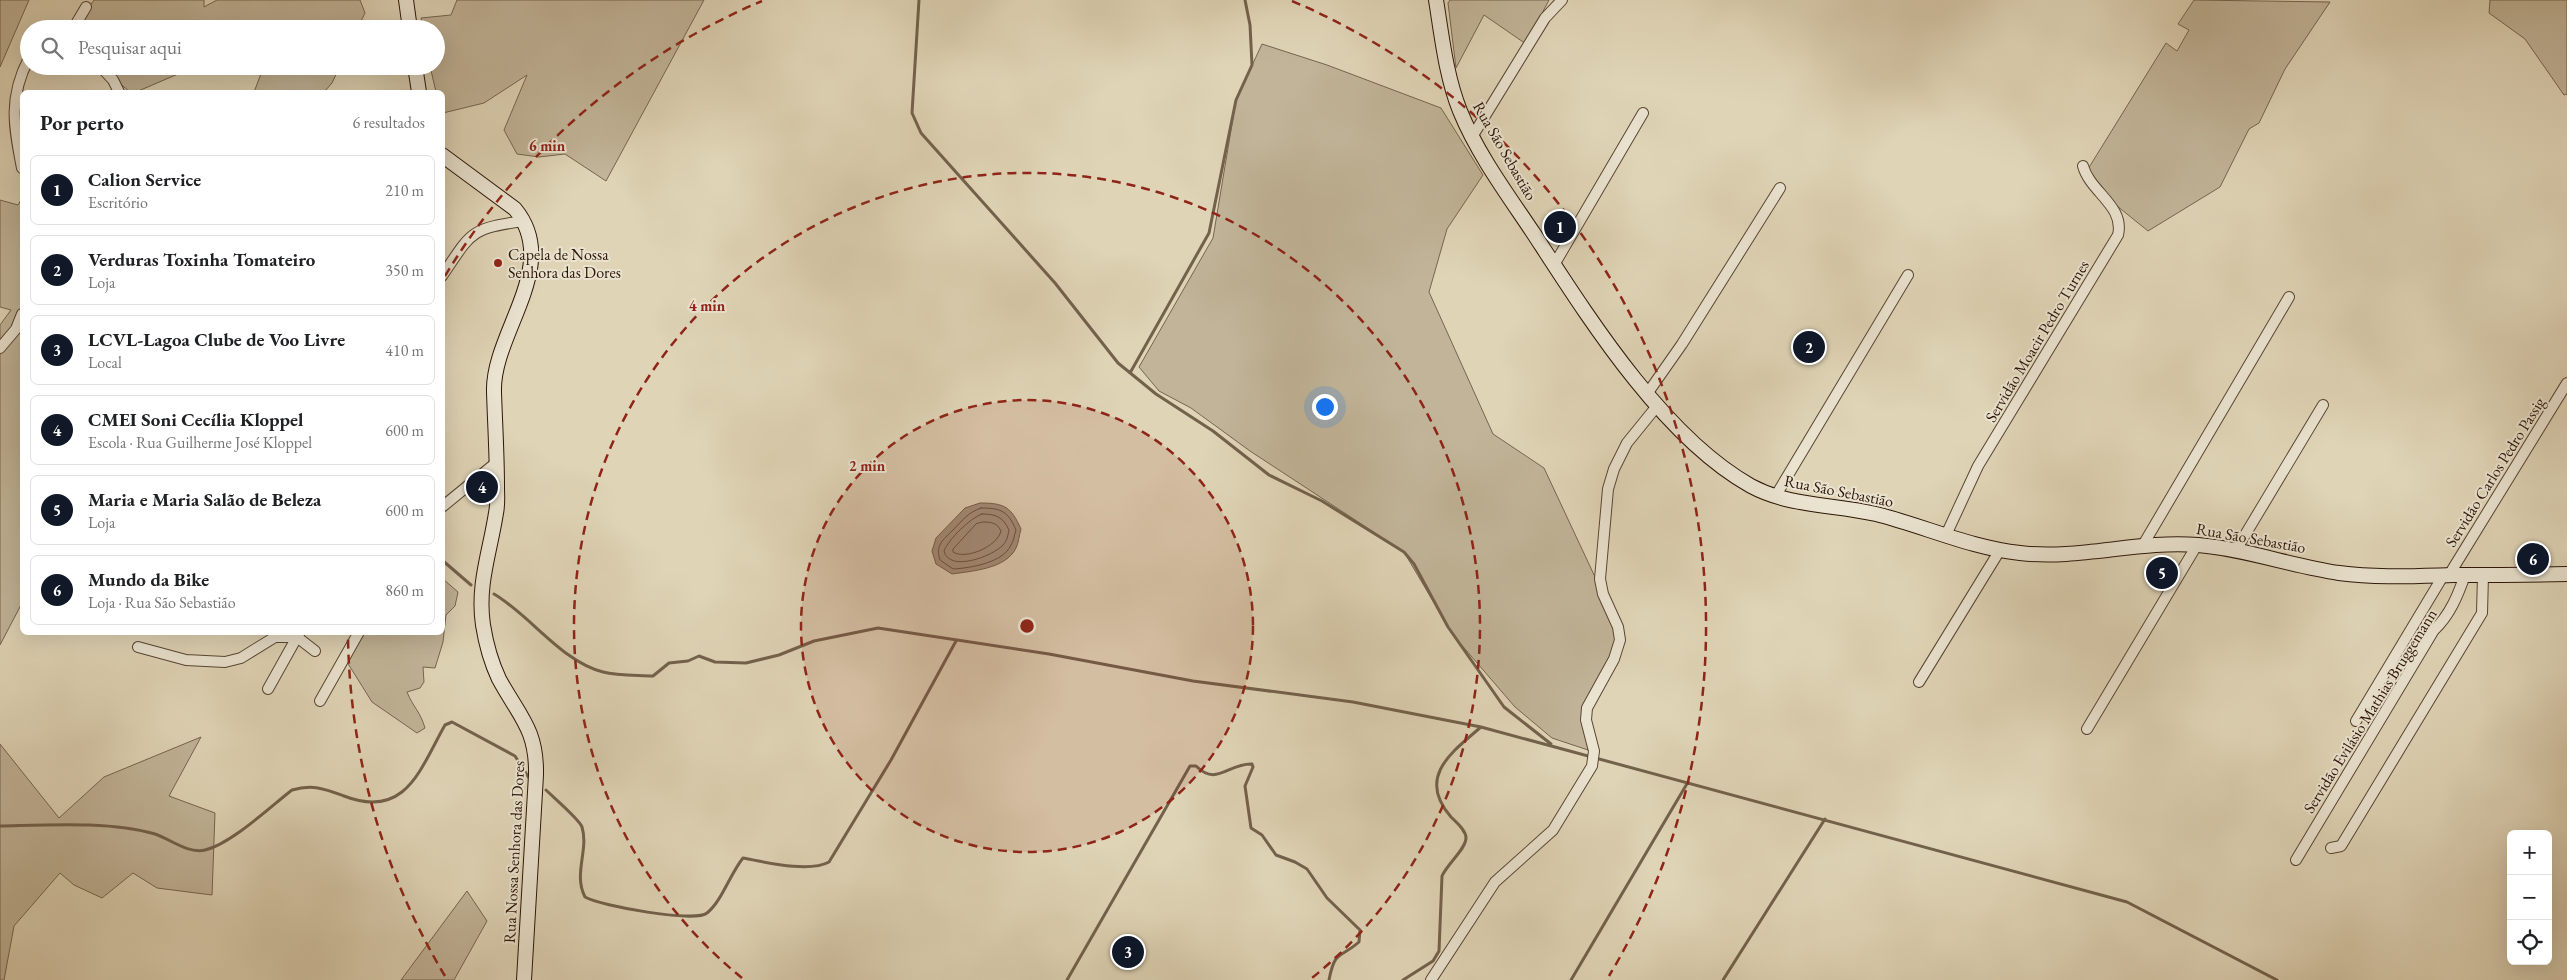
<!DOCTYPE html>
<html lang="pt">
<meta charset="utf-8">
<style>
body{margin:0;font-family:"EB Garamond",serif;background:#f6f6f6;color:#202124}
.controls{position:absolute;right:15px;bottom:15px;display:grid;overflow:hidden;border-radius:8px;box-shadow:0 5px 20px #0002}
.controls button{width:45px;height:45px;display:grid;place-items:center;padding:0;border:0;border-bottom:1px solid #e0e0e0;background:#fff;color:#202124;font:25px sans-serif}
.you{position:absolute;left:1324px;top:406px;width:18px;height:18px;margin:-12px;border:4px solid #fff;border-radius:50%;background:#1a73e8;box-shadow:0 0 0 8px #1a73e833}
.badge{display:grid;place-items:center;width:32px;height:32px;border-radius:50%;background:#111827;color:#fff;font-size:16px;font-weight:700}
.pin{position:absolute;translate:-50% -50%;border:2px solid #fff;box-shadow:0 1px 5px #0006}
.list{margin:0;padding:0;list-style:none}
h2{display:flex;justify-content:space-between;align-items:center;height:65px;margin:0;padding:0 20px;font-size:21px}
h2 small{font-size:16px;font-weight:400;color:#757577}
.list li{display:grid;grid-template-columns:32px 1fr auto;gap:15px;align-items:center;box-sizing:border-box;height:70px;margin:0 10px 10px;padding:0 10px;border:1px solid #e0e0e0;border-radius:8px}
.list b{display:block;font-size:19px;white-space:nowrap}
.list p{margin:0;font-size:16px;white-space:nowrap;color:#757577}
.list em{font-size:16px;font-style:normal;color:#757577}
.icon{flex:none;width:28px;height:28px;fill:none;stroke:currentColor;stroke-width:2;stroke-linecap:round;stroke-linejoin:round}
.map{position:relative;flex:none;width:2567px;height:980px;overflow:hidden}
.search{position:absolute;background:#fff;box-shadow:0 5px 20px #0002;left:20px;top:20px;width:425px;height:55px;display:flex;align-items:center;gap:12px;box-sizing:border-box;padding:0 18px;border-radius:28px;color:#757577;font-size:19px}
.panel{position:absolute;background:#fff;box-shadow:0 5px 20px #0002;left:20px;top:90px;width:425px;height:545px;border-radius:8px}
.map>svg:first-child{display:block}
.green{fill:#c1b498;stroke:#766450}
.water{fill:#a2937a;stroke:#73614c}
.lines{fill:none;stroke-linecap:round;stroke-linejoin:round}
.shore{stroke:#675440;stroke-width:1}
.stream{stroke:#73614c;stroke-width:3}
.street-casing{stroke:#594533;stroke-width:12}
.secondary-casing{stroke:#2c1507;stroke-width:16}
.street{stroke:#eae3d0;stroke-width:10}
.secondary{stroke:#eae3d0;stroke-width:14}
.ring{fill:none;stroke:#8f2418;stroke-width:2.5;stroke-dasharray:9 6}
.poi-dot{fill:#8f2418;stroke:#eae3d0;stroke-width:2}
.labels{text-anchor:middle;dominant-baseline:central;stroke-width:4;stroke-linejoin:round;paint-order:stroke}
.street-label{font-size:16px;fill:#2c1507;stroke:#eae3d0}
.poi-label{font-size:16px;fill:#2c1507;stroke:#eae3d0;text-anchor:start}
.centre{fill:#8f2418;stroke:#eae3d0;stroke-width:2.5}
.ring-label{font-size:15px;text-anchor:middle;font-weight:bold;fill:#8f2418;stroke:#eae3d0;stroke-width:4;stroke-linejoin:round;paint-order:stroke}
</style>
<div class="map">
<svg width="2567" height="980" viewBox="0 0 2567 980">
<rect width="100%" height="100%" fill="#dfd4b6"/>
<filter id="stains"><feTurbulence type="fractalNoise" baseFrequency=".004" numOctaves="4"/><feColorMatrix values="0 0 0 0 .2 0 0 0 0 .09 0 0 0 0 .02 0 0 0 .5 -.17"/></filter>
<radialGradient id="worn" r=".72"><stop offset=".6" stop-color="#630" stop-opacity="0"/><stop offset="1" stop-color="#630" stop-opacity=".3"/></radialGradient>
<path class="green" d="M 0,0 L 29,0 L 0,67 Z
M 94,0 L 204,0 L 204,7 L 217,0 L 360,0 L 365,13 L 357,29 L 74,29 Z
M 457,0 L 704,0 L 606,181 L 565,154 L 539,157 L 517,154 L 504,130 L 527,75 L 484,103 L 443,113 L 442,92 L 436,92 L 430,66 L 436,66 L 436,29 L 423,29 L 421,18 L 451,15 Z
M 1450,0 L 1549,0 L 1526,44 L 1484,15 L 1456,68 L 1448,3 Z
M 2194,0 L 2330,2 L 2285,69 L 2259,123 L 2249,129 L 2220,187 L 2148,231 L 2106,197 L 2088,169 L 2166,43 L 2177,51 L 2189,30 L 2178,24 Z
M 2490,0 L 2567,0 L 2567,94 L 2564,95 L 2525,39 L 2489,13 Z
M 1262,44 L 1327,65 L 1441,108 L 1483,175 L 1447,229 L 1429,292 L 1493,434 L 1544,468 L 1603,594 L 1620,640 L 1591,698 L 1588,750 L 1552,738 L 1515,707 L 1453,635 L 1404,552 L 1250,451 L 1191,408 L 1159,391 L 1139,367 L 1213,238 L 1236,100 Z
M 99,66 L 190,66 L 185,71 L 136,92 L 130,92 Z
M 264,66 L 340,66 L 332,83 L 324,92 L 254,92 Z
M 22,198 L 22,603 L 0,645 L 0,325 L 11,310 L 0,307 L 0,200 L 18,205 Z
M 443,579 L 458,592 L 455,606 L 446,615 L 443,642 L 435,668 L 423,667 L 424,682 L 420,688 L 407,692 C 413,707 420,711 425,728 L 417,733 L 372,702 L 347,662 L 364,633 L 442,632 Z
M 201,737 L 169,796 L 215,813 L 212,895 L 157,888 L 133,873 L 102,898 L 74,885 L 60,873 L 14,926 L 4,980 L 0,980 L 0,744 L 59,818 L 104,777 Z
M 467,891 L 487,921 L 454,980 L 401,980 Z"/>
<path class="water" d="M 980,503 C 1005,503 1011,507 1021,529 C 1019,535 1019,542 1016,548 C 1006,569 972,571 952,574 L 936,564 L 932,551 L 936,538 L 965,508 Z"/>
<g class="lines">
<path class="shore" d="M 981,508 C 1001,508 1008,511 1016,530 C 1014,535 1014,541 1011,545 C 1003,563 970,568 953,569 L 940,560 C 935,545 943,540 953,530 C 963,520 967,513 981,508 Z
M 982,514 C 996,514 1003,517 1009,530 C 1008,535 1007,541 1003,545 C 993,556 949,573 944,551 C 948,540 970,518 982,514 Z
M 983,522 C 992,522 997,523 1001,531 C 997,547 965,560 953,552 L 953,549 L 976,524 Z"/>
<path class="stream" d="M 919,0 L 912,113 L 921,133 L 1055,283 L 1118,363 L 1156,394 L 1213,431 L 1269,475 L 1322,501 L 1404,552 L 1414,564 L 1448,627 L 1504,707 L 1551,744
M 1130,373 L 1209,233 L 1236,100 L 1252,65 L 1250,25 L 1245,0
M 442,560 L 471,585
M 494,594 C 530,615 562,662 603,672 C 618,676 637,675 653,676 L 669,663 L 688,661 L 699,656 L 715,662 L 746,663 L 779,655 L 814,641 L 878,628 L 1049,654 L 1193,681 L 1353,702 L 1481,727 L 2127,902 L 2277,980
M 546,790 C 553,797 580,820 582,827 C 589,850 573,874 585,897 C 601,906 695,923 707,913 C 722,901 730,874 743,858 C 765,862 809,873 829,862 L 891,760 L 956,641
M 0,826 C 47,825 110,821 155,834 C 170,839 188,854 205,850 C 231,844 270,807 292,790 C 313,784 325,789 344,796 C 406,820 420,769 445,725 L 452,722 L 515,756 L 531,781
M 1067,980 L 1190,766 L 1196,766 C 1217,787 1228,763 1252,764 L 1253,767 L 1245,786 L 1251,828 L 1262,835 L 1276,855 L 1295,862 L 1307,869 L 1327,898 L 1360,930 L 1359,942 C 1340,959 1335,949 1329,980
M 1403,980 L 1433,961 L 1439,951 L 1442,876 C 1447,864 1466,849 1466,838 C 1466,830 1456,822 1451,817 C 1416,777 1452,752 1481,727
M 1571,980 L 1688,782
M 1723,980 L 1825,819"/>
<defs>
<path id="street" d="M 73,29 L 86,7
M 100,66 L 113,80 L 119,92
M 1472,137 L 1545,18 L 1562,0
M 22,168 C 14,127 8,98 29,58
M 1554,265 L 1643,113
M 442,276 C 472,232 469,229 523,221
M 0,348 L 16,329 L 22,314
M 1647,394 L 1682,344 L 1780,188
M 1775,497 L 1908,275
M 442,507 L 497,462
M 1946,535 L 1978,466 L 2118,235 C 2125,206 2090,192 2083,166
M 2143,545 L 2289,297
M 2236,550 L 2323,405
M 2449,575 L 2567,383
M 138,647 L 186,660 L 225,662 L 241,658 L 275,637 L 297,637 L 300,632
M 1919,682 L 2000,550
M 268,689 L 297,637 L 315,651
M 320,701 L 359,632
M 2356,721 L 2443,576
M 2087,729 L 2197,545
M 2331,848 L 2341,846 L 2482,613 L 2483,575
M 2296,860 L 2434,630 C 2450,615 2458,595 2465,575
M 1431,980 L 1495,882 L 1553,830 L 1592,766 L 1594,751 L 1586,720 L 1587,708 L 1614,659 L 1620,640 L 1618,627 L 1603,594 L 1600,579 L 1608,489 L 1614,469 L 1627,443 L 1657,406"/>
<path id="secondary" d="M 406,0 L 410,29
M 1436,0 C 1442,37 1446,76 1460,111 C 1478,155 1508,195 1534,234 C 1588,317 1663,437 1751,486 C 1790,507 1834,504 1876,514 C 1924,526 1971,548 2020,553 C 2079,560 2139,540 2198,545 C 2246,549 2291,566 2339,573 C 2376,578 2415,576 2453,575 C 2491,575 2529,575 2567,574
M 415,66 L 419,92
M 442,155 L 515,209 C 562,266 492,333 494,392 C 495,424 497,455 497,487 C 497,495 498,504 496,513 C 490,552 477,585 483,625 C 486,644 491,662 499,679 C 519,716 537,729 536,775 L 524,980"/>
</defs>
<use href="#street" class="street-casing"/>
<use href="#secondary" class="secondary-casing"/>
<use href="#street" class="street"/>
<use href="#secondary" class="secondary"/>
</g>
<circle cx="1027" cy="626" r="226" fill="#8f2418" fill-opacity=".12"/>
<g class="ring">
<circle cx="1027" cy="626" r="226"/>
<path d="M742 978A453 453 0 1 1 1312 978"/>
<path d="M445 976A679 679 0 0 1 348 638M445 276A679 679 0 0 1 762 1M1292 1A679 679 0 0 1 1609 976"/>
</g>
<circle class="poi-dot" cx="498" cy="263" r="5"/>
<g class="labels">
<g class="street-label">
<text transform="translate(1505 151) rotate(60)">Rua São Sebastião</text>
<text transform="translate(2037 341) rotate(-59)">Servidão Moacir Pedro Turnes</text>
<text transform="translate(2495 472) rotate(-58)">Servidão Carlos Pedro Passig</text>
<text transform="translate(1839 491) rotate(11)">Rua São Sebastião</text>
<text transform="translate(2251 538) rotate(10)">Rua São Sebastião</text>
<text transform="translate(2370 711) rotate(-58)">Servidão Evilásio Mathias Bruggemann</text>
<text transform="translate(514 852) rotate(-87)">Rua Nossa Senhora das Dores</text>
</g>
<g class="poi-label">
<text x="508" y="254">Capela de Nossa<tspan x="508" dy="18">Senhora das Dores</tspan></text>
</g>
</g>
<circle cx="1027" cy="626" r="8" class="centre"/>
<g class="ring-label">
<text x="547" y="151">6 min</text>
<text x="707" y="311">4 min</text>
<text x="867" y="471">2 min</text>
</g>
<rect width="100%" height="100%" filter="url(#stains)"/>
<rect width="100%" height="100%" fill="url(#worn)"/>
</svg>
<div class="controls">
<button>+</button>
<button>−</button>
<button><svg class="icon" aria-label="locate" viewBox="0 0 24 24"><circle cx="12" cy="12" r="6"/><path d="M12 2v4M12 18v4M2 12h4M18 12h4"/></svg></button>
</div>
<div class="you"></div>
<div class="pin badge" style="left:1560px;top:227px">1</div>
<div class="pin badge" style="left:1809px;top:347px">2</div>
<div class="pin badge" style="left:1128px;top:952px">3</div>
<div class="pin badge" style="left:482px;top:487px">4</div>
<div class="pin badge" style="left:2162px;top:573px">5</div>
<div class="pin badge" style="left:2533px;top:559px">6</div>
<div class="search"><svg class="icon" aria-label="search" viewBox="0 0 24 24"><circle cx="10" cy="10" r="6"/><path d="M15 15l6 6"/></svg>Pesquisar aqui</div>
<section class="panel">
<h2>Por perto<small>6 resultados</small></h2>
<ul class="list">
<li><span class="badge">1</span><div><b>Calion Service</b><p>Escritório</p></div><em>210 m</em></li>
<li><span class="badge">2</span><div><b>Verduras Toxinha Tomateiro</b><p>Loja</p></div><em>350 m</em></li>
<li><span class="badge">3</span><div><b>LCVL-Lagoa Clube de Voo Livre</b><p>Local</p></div><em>410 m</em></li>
<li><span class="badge">4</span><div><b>CMEI Soni Cecília Kloppel</b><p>Escola · Rua Guilherme José Kloppel</p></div><em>600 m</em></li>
<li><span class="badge">5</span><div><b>Maria e Maria Salão de Beleza</b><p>Loja</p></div><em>600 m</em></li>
<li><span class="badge">6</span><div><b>Mundo da Bike</b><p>Loja · Rua São Sebastião</p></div><em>860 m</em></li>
</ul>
</section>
</div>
